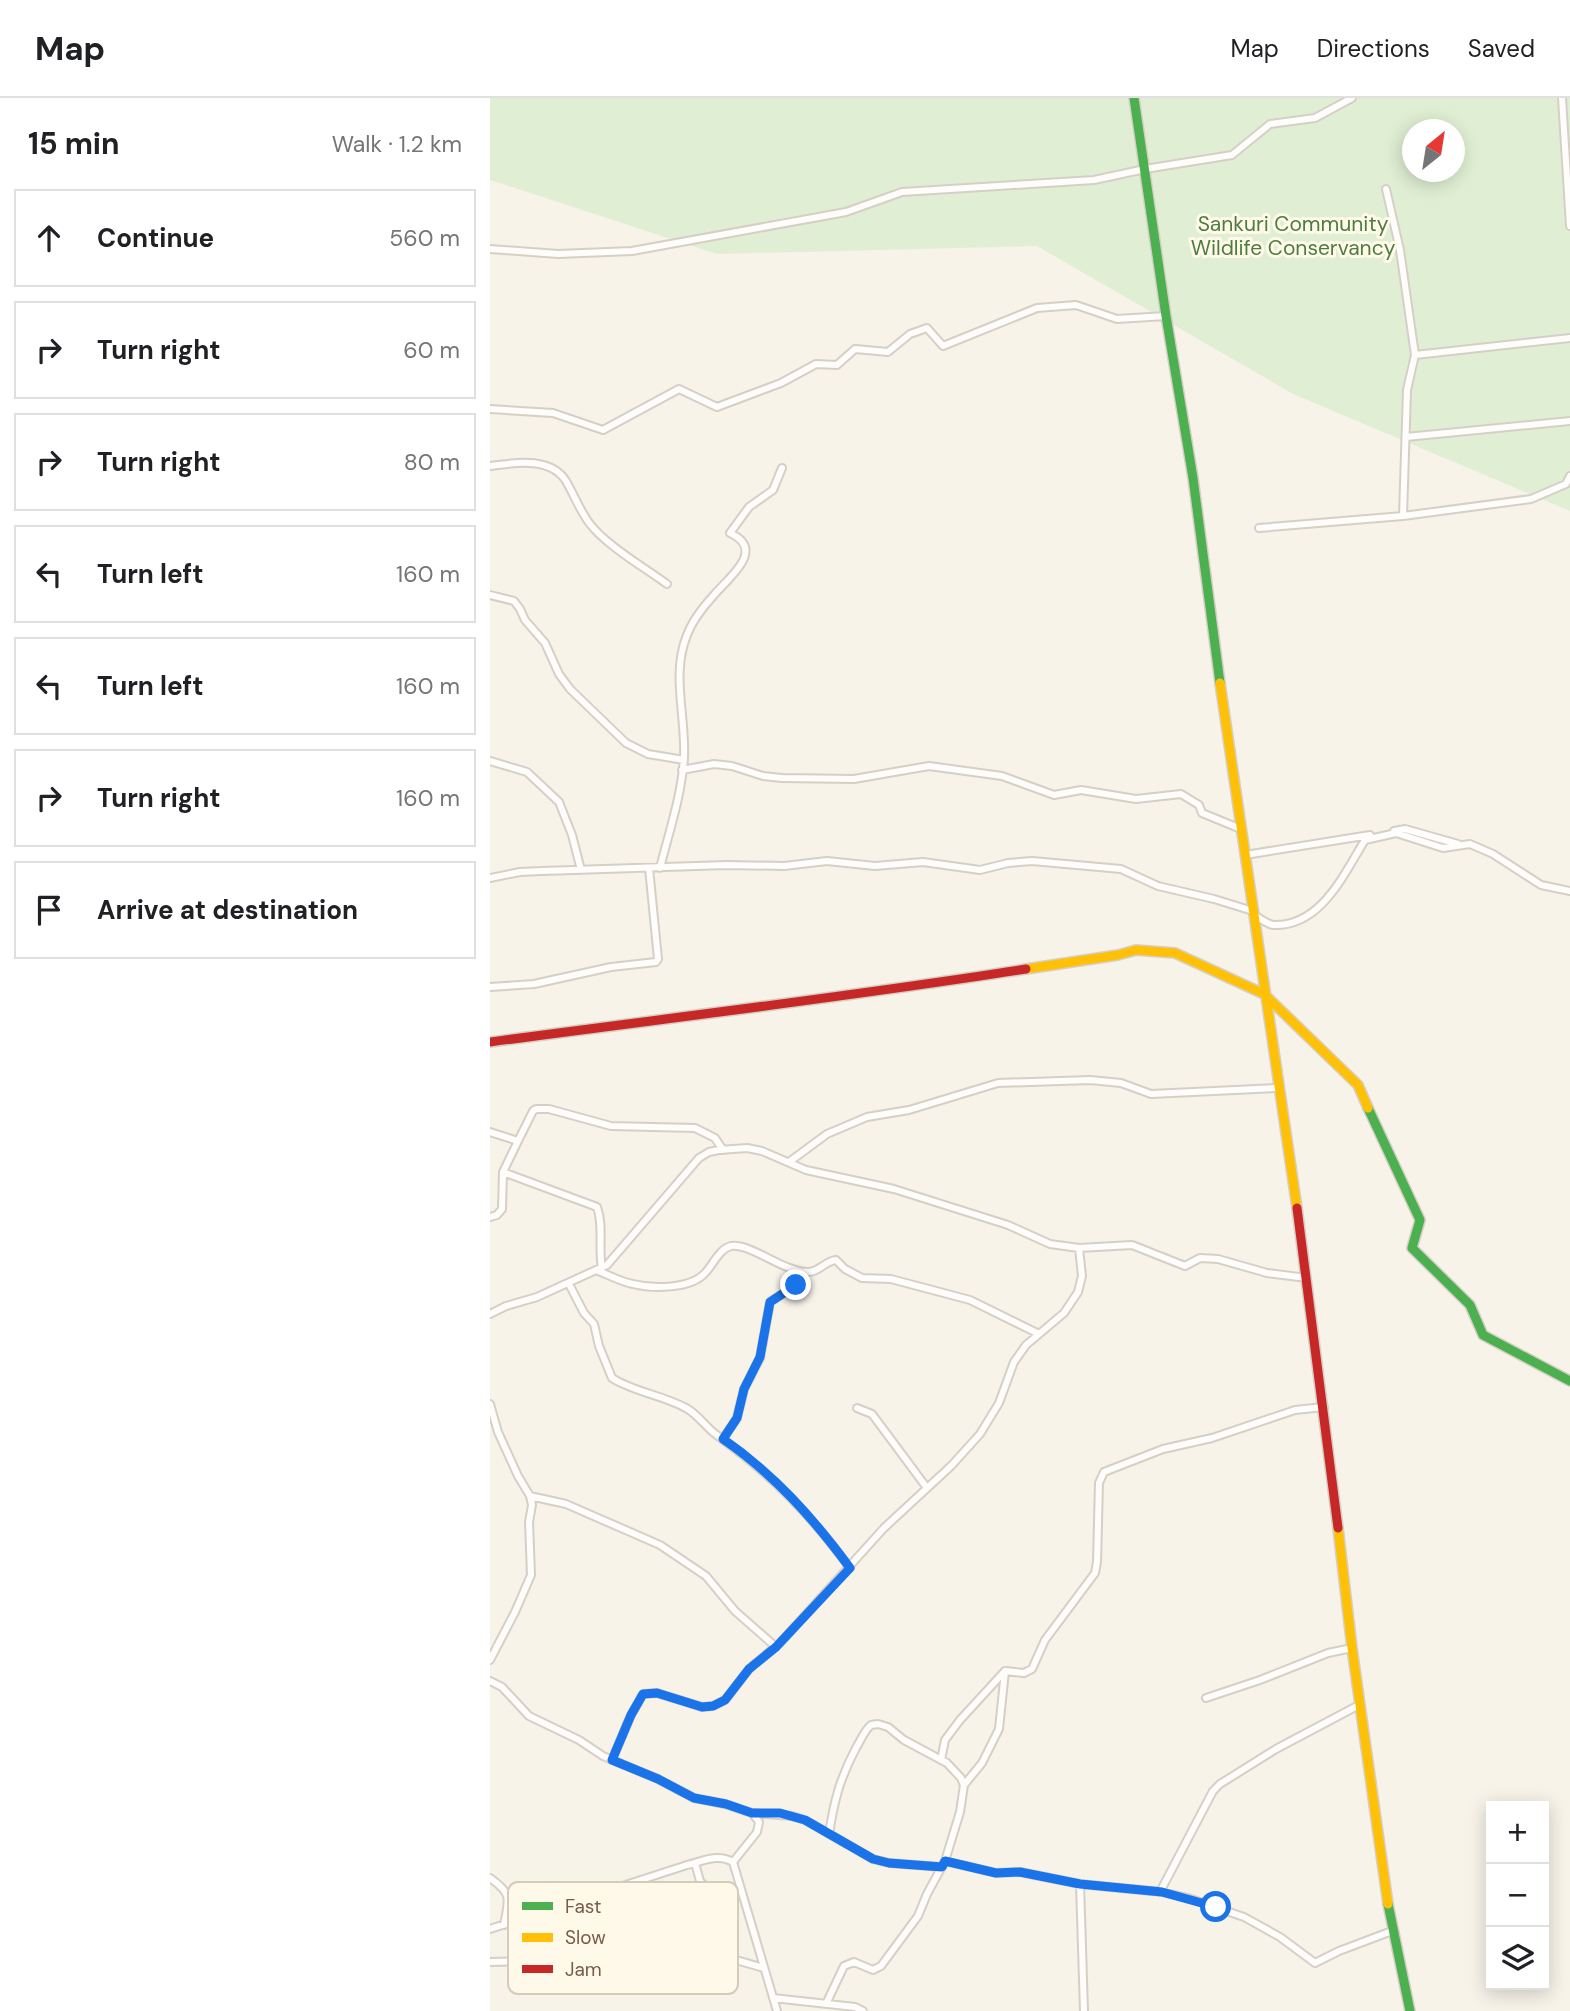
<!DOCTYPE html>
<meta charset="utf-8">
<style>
body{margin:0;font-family:"DM Sans",sans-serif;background:#f2f2f2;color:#202124}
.controls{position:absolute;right:21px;bottom:21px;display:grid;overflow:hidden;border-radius:0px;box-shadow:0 4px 18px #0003}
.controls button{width:63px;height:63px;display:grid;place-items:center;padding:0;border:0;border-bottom:2px solid #e0e0e0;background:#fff;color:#202124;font:35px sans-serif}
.compass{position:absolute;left:912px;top:21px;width:63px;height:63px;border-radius:50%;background:#fff;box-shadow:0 4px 18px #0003;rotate:30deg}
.stop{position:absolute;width:21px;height:21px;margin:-16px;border:5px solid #1a73e8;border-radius:50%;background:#fff}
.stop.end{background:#1a73e8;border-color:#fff;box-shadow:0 2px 7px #0008}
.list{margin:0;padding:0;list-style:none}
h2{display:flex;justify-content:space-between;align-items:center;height:91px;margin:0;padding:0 28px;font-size:30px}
h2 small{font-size:23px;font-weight:400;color:#757577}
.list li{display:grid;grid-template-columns:46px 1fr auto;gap:21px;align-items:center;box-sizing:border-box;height:98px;margin:0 14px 14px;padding:0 14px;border:2px solid #e0e0e0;border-radius:0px}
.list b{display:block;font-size:26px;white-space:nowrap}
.list em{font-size:23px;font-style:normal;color:#757577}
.icon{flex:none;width:38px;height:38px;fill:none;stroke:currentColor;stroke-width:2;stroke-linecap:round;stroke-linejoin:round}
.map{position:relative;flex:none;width:1080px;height:1913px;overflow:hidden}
header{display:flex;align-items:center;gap:42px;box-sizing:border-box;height:98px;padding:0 35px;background:#fff;border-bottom:2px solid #e0e0e0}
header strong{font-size:33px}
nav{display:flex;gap:38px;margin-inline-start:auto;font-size:24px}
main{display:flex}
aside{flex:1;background:#fff}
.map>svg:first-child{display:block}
.green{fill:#e0efd3;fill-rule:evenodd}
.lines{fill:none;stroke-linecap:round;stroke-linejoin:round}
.street-casing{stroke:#d6cfc6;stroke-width:10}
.fast-casing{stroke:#d6cfc6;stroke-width:12}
.slow-casing{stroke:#d6cfc6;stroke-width:12}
.jam-casing{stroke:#d6cfc6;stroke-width:12}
.street{stroke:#fefdfc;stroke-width:6}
.fast{stroke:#4caf50;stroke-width:9}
.slow{stroke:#ffc107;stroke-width:9}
.jam{stroke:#c62828;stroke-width:9}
.route{stroke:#1a73e8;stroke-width:9}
.labels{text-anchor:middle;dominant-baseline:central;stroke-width:6;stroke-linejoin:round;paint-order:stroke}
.park-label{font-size:21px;fill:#4c7d3f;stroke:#fff9ea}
.key{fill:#fff9ea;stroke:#d6cab9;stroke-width:2}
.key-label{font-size:19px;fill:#765d48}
</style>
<header>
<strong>Map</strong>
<nav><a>Map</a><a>Directions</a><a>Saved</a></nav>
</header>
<main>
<aside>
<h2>15 min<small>Walk · 1.2 km</small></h2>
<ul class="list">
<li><svg class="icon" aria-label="ahead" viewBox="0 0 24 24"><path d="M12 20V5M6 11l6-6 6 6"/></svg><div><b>Continue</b></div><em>560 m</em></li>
<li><svg class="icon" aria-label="right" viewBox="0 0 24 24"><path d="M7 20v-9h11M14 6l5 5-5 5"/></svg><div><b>Turn right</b></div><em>60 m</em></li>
<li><svg class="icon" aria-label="right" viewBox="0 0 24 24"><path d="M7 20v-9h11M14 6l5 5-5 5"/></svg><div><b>Turn right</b></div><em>80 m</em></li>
<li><svg class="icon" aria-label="left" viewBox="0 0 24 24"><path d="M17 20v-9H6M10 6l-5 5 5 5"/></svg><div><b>Turn left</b></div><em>160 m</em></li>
<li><svg class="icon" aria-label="left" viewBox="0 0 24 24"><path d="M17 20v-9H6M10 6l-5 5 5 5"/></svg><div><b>Turn left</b></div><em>160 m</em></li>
<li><svg class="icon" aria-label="right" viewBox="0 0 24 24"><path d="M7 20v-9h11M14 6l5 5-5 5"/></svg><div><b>Turn right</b></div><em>160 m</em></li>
<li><svg class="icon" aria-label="arrive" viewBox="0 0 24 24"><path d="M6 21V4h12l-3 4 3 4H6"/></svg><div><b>Arrive at destination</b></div></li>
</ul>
</aside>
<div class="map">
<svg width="1080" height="1913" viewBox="0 0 1080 1913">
<rect width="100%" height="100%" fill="#f7f3e9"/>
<path class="green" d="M 0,0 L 1080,0 L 1080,413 L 803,296 L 547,148 L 227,156 L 0,82 ZM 922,32 L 964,32 L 964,74 L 922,74 Z"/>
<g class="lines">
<defs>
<path id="street" d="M 1072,0 L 1080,128
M 896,91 L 910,152 L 925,257 L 917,292 L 913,418
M 0,151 L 68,156 L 142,153 L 356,114 L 412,94 L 604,82 L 655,71 L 742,57 L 780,26 L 825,20 L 862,0
M 925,257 L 1080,240
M 0,311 L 63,315 L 113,332 L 189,291 L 227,309 L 291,285 L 326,266 L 347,267 L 365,251 L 398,254 L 420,236 L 437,230 L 453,248 L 547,210 L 586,207 L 627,221 L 676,218
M 916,339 L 1080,323
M 0,368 C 24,365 60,358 76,383 C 84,397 90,413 100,426 C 116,447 155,470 177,486
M 769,430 L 913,418 L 1041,401 L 1076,386 L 1080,378
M 0,497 L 24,503 L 30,511 L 35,522 L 55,545 L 69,576 L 80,591 L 136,645 L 158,656 L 194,662
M 0,663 L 37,674 L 69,704 L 82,737 L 91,772
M 192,672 L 224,666 L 242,668 L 273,678 L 292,680 L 364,681 L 439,668 L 512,678 L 564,697 L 591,692 L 646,701 L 691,696 L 709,707 L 712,715 L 751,731
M 904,733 L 915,731 L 968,746
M 755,757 L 880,737
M 170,770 C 179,734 192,696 194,659 C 196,618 181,576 197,537 C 203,521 213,509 224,497 C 238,480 277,452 240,435 L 259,409 L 283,392 L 292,370
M 0,780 L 30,774 L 52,773 L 237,767 L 294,768 L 337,763 L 385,768 L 433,764 L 490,772 L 518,765 L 542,763 L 631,771 L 668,788 L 724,801 L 763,813
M 764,817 C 770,820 777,826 783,827 C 831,829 854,776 875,742 L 906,735 L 953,750 L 980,746 L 1003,756 L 1051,787 L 1080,793
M 0,889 L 44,886 L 121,869 L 166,864 L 168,861 L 159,770
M 0,1034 L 28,1043 L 43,1013 L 46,1011 L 59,1011 L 121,1028 L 205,1030 L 225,1040 L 233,1052
M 299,1064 L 337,1036 L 377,1019 L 419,1012 L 508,985 L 600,982 L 631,985 L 661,996 L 787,990
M 13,1074 L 107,1109 C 114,1128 108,1150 112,1170
M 0,1119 L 7,1117 L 12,1111 L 13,1074 L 28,1043
M 108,1173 C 119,1177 131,1184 143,1186 C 163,1191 201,1191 215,1175 C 223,1167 229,1151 241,1148 C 260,1145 292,1173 317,1174 C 328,1175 335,1163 346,1162 L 355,1171 L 372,1180 L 401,1181 L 480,1202 L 549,1236
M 79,1186 L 94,1215 L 104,1226 L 109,1248 L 122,1280 C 144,1294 172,1297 196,1310 C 209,1317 216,1330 228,1338 C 282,1377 321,1417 360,1470
M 0,1216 L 16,1208 L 47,1199 L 117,1167 L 209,1060 L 219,1054 L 229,1052 L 257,1050 L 272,1053 L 316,1072 L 404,1091 L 518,1127 L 560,1146 L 589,1150 L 642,1147 L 695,1168 L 710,1160 L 728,1161 L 777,1175 L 817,1180
M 0,1306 L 8,1334 L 28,1378 L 40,1398 L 42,1407 L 39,1424 L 41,1477 L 25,1514 L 0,1562
M 367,1310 L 382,1316 L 437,1390
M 233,1341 L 247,1320 L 254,1291 L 270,1260 L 280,1204 L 306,1187 L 315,1174
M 40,1398 L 76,1406 L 170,1447 L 216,1478 L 245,1513 L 286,1549
M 515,1573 L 534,1575 L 542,1571 L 555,1542 L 605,1475 L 607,1464 L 609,1385 L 614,1374 L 673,1351 L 722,1340 L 805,1312 L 834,1309
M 0,1583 L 12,1589 L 39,1618 L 89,1642 L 113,1658 L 168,1681 L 204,1700 L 235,1706 L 262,1715 L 302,1718 L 315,1722 L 383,1761 L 399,1765 L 452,1769
M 716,1600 L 770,1582 L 838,1555 L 862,1550
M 122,1662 L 141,1617 L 153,1596 L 167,1595 L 212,1609 L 223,1608 L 235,1602 L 259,1571 L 290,1545 L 394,1430 L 461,1368 L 490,1336 L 509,1305 L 524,1264 L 536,1247 L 574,1215 L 588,1194 L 592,1178 L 589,1150
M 451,1662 L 455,1642 L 470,1622 L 515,1573
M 474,1687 L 492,1665 L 509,1631 L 515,1573
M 455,1763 L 506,1775 L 530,1774 L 590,1786 L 672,1794 L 698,1800 L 754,1819 L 790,1839 L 825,1865 L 849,1853 L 902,1833
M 243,1764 L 267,1734 L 269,1724 L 262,1715
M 205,1765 L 210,1783 L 234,1809 L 244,1846 L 232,1858
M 0,1780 C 23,1796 19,1801 14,1827
M 590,1786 L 594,1913
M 670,1794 L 723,1693 L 730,1686 L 786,1651 L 869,1607
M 0,1831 L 197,1767 C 213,1763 228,1755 243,1764 L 287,1913
M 0,1864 L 38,1863 L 111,1852 L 163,1852 L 232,1858 L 274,1870
M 283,1900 L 365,1909 L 373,1913
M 336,1906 L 354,1868 L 364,1864 L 383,1872 L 391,1868 L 428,1818 L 437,1796 L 455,1763 L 470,1714 L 474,1687 L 471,1680 L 457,1665 L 414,1642 L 398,1629 L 388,1626 L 381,1627 C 374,1633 371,1642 366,1650 C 350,1680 344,1703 339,1736"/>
<path id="fast" d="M 644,0 L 676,218 L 703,380 L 730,585
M 878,1010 L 930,1122 L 922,1150 L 980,1207 L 993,1237 L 1080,1283
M 898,1806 L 920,1913"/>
<path id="slow" d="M 730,585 L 807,1110
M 536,871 L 628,857 L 646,852 L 685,855 L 774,896 L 868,987 L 878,1010
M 848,1430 L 862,1550 L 898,1806"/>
<path id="jam" d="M 0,944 C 179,920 358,899 536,871
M 807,1110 L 848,1430"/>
</defs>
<use href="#street" class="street-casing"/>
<use href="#fast" class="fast-casing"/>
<use href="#slow" class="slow-casing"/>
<use href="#jam" class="jam-casing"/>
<use href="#street" class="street"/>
<use href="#fast" class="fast"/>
<use href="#slow" class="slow"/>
<use href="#jam" class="jam"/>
</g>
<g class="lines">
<path class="route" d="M 306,1187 L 280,1204 L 270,1259 L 254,1291 L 247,1320 L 233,1341 C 284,1376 323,1420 360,1470 L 286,1549 L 259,1571 L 235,1602 L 223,1608 L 212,1609 L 167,1595 L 153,1596 L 141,1617 L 122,1662 L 168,1681 L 204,1700 L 236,1706 L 262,1715 L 290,1715 L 315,1722 L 383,1761 L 399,1765 L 452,1769 L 455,1763 L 506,1775 L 530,1774 L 590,1786 L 672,1794 L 726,1809"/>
</g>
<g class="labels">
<g class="park-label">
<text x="803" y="126">Sankuri Community<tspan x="803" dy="24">Wildlife Conservancy</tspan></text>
</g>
</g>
<rect x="18" y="1784" width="230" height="112" rx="10" class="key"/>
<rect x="32" y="1804" width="31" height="8" fill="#4caf50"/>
<rect x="32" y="1835" width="31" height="9" fill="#ffc107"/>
<rect x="32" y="1867" width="31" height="8" fill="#c62828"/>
<g class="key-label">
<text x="75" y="1815">Fast</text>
<text x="75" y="1846">Slow</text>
<text x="75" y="1878">Jam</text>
</g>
</svg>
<div class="controls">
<button>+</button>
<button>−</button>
<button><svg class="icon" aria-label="layers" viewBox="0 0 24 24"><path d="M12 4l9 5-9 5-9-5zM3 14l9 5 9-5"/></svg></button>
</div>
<svg class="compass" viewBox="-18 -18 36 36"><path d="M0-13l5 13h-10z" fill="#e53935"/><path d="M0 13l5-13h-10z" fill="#757577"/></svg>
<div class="stop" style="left:726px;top:1809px"></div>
<div class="stop end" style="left:306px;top:1187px"></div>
</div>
</main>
